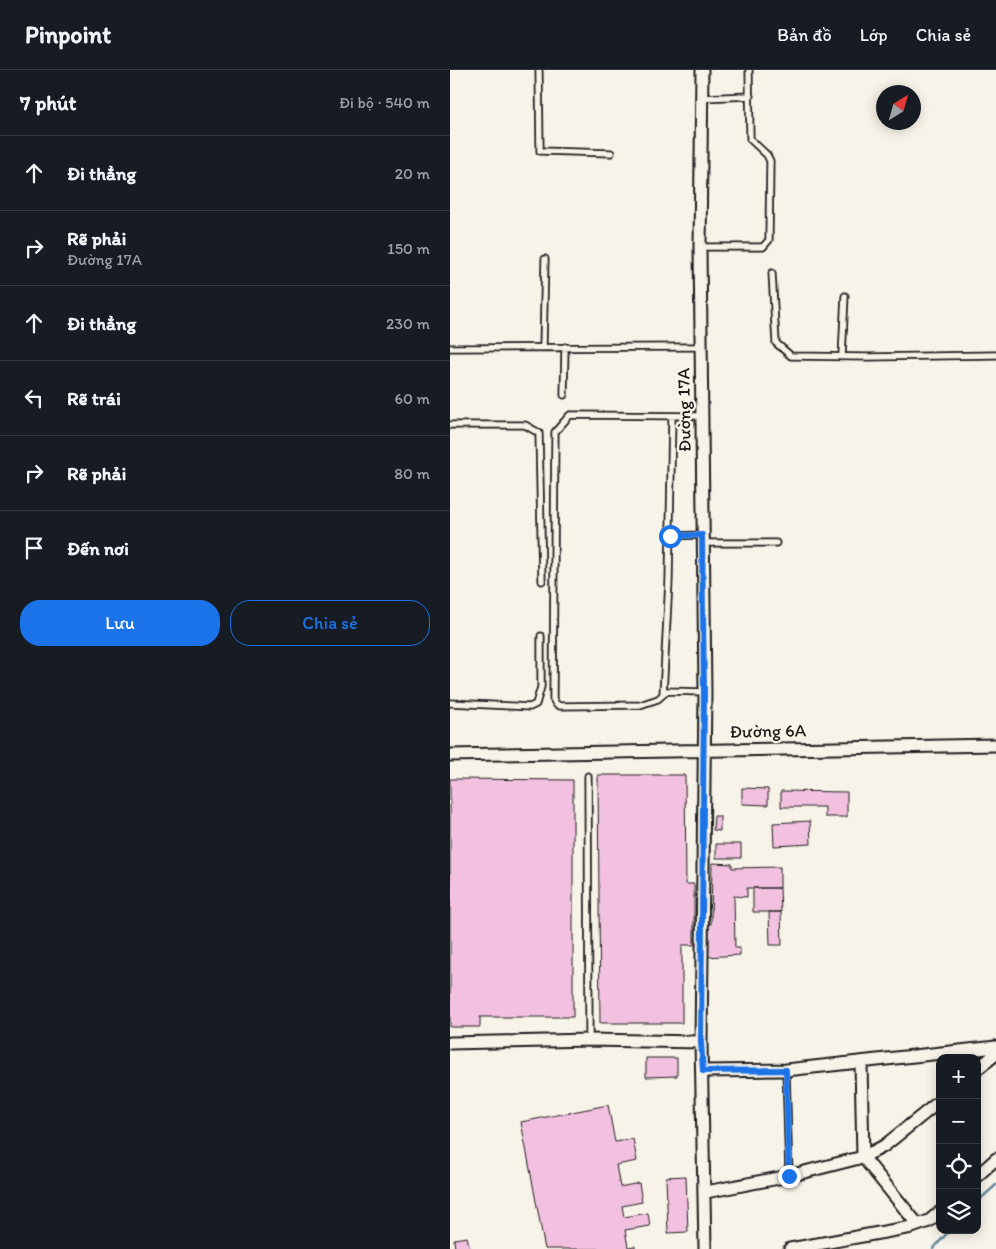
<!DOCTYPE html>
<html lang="vi">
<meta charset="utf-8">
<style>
body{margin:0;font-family:Itim,sans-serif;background:#242831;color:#f1f3f6}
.controls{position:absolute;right:15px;bottom:15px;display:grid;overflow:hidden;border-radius:10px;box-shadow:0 2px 12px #0003}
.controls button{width:45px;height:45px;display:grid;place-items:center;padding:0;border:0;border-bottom:1px solid #363941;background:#171b24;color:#f1f3f6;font:25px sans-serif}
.compass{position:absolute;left:426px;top:15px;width:45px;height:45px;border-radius:50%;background:#171b24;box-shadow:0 2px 12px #0003;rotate:37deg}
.stop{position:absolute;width:15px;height:15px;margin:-11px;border:4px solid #1a73e8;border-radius:50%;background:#fff}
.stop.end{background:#1a73e8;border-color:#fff;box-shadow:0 1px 5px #0008}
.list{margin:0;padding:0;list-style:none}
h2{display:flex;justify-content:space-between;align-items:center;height:65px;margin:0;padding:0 20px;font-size:21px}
h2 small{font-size:16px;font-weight:400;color:#9ea1a6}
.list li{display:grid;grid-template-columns:32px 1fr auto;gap:15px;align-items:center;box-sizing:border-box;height:75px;padding:0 20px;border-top:1px solid #363941}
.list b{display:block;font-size:19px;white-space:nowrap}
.list p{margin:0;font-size:16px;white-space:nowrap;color:#9ea1a6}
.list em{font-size:16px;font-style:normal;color:#9ea1a6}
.actions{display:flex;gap:10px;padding:15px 20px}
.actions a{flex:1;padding:11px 0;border:1px solid #1a73e8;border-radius:20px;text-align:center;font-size:18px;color:#1a73e8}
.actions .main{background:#1a73e8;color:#fff}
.icon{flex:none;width:28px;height:28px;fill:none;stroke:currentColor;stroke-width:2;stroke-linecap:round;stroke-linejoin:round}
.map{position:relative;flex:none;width:546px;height:1179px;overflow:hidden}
header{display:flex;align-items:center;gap:30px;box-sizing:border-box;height:70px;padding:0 25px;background:#171b24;border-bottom:1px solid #363941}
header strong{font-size:24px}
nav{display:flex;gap:28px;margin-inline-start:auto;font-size:18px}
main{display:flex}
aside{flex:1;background:#171b24}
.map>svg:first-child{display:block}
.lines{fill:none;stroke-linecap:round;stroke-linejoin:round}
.stream{stroke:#66879f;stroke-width:2.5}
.building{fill:#f3c1e0;stroke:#1c1c1c}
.service-casing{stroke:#1c1c1c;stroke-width:9}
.minor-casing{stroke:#1c1c1c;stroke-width:15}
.service{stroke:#f7f3e8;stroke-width:5.5}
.minor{stroke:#f7f3e8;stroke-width:11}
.route{stroke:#1a73e8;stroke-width:6}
.labels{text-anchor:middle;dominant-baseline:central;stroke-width:4.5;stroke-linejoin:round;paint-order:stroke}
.street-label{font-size:18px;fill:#1c1c1c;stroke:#f7f3e8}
</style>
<header>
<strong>Pinpoint</strong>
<nav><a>Bản đồ</a><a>Lớp</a><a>Chia sẻ</a></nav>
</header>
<main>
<aside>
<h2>7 phút<small>Đi bộ · 540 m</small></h2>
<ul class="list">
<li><svg class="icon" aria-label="ahead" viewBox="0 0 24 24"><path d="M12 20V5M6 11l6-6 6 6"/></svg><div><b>Đi thẳng</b></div><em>20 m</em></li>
<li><svg class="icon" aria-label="right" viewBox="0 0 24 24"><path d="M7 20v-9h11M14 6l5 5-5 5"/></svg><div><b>Rẽ phải</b><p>Đường 17A</p></div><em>150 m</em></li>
<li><svg class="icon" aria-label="ahead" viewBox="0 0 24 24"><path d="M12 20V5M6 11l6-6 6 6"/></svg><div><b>Đi thẳng</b></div><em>230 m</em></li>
<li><svg class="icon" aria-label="left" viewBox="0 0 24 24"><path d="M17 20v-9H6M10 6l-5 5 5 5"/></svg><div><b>Rẽ trái</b></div><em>60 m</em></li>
<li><svg class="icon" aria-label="right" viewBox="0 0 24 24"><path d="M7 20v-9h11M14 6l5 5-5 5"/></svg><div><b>Rẽ phải</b></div><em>80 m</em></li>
<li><svg class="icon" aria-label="arrive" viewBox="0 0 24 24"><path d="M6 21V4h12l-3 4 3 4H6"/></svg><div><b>Đến nơi</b></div></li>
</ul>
<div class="actions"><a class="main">Lưu</a><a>Chia sẻ</a></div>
</aside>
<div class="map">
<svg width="546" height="1179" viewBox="0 0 546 1179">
<rect width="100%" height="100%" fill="#f7f3e8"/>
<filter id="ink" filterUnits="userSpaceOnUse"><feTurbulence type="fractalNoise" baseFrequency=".02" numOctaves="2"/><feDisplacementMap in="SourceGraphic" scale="10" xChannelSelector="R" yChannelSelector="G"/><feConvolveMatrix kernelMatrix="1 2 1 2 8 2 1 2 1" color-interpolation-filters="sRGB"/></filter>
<g filter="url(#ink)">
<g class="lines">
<path class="stream" d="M 527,1132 L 546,1115
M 483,1179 L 500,1160"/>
</g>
<path class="building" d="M 148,705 L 235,705 L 236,814 L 244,814 L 244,875 L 232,875 L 232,953 L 150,953 Z
M 0,709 L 123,710 L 123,947 L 30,947 L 30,957 L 0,957 Z
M 292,718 L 318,719 L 318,735 L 292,734 Z
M 331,721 L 397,722 L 397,747 L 375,747 L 375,737 L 331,737 Z
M 264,746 L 270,746 L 270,761 L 263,760 Z
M 360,751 L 361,774 L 324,776 L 323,753 Z
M 266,774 L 291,774 L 291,788 L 266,788 Z
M 262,793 L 282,794 L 282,798 L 330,797 L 330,818 L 297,818 L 297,827 L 284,826 L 285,878 L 290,878 L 290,885 L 256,887 L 257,853 L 261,854 Z
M 303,818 L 330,818 L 331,842 L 303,842 Z
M 319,842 L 331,842 L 332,875 L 320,875 Z
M 196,988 L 227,988 L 227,1006 L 196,1007 Z
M 158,1035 L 165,1072 L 183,1069 L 187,1091 L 166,1095 L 170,1117 L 189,1113 L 192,1132 L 172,1136 L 174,1147 L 198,1143 L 200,1156 L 175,1160 L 178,1177 L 185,1176 L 185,1179 L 95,1179 L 71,1052 Z
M 236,1106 L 238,1162 L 218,1163 L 216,1107 Z
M 17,1167 L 20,1179 L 5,1179 L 4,1169 Z"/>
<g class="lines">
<defs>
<path id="service" d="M 89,0 L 90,81 L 161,83
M 252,28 L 300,26
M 250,177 L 313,177 L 319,170 L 320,91 L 317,85 L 300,69 L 299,0
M 322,203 L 326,273 L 341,286 L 418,287 L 546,285
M 93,277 L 95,189
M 0,278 L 251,277
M 392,286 L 395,226
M 114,325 L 115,277
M 252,346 L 120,345 L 105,362 L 103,629 L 106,634 L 110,636 L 190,635 L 208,629 L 217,621 L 255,622
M 0,355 L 75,355 L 89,363 L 92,511
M 220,466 L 252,465
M 252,473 L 326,473
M 213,624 L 219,511 L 222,346
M 0,633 L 80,637 L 86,634 L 91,617 L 91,566
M 138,706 L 139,970
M 336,1000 L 339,1106"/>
<path id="minor" d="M 252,0 L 250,177 L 255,622 L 251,972 L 255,1179
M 0,685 L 546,675
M 0,973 L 139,970 L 251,972
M 411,993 L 413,1087 L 468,1155
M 527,999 L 546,984
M 253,1001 L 336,1000 L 546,977
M 527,1106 L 546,1089
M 256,1122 L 339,1106 L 413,1087 L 434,1076 L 490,1031
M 340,1179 L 462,1157 L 479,1151 L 490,1142"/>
</defs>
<use href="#service" class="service-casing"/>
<use href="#minor" class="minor-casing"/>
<use href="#service" class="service"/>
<use href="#minor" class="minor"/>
</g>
</g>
<g class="lines" filter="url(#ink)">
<path class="route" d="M 220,466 L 252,465 L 254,622 L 251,972 L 253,1001 L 336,1000 L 339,1106"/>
</g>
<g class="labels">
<g class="street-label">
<text transform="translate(234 340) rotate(-91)">Đường 17A</text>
<text transform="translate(318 661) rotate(-1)">Đường 6A</text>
</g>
</g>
</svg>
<div class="controls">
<button>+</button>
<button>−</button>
<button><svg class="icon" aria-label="locate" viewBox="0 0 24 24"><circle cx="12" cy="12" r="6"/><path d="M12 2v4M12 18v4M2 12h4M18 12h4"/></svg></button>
<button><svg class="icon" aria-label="layers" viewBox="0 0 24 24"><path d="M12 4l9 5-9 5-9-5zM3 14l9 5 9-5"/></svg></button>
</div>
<svg class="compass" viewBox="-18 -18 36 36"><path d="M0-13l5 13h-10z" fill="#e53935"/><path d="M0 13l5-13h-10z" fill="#9ea1a6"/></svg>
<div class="stop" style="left:220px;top:466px"></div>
<div class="stop end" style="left:339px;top:1106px"></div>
</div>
</main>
